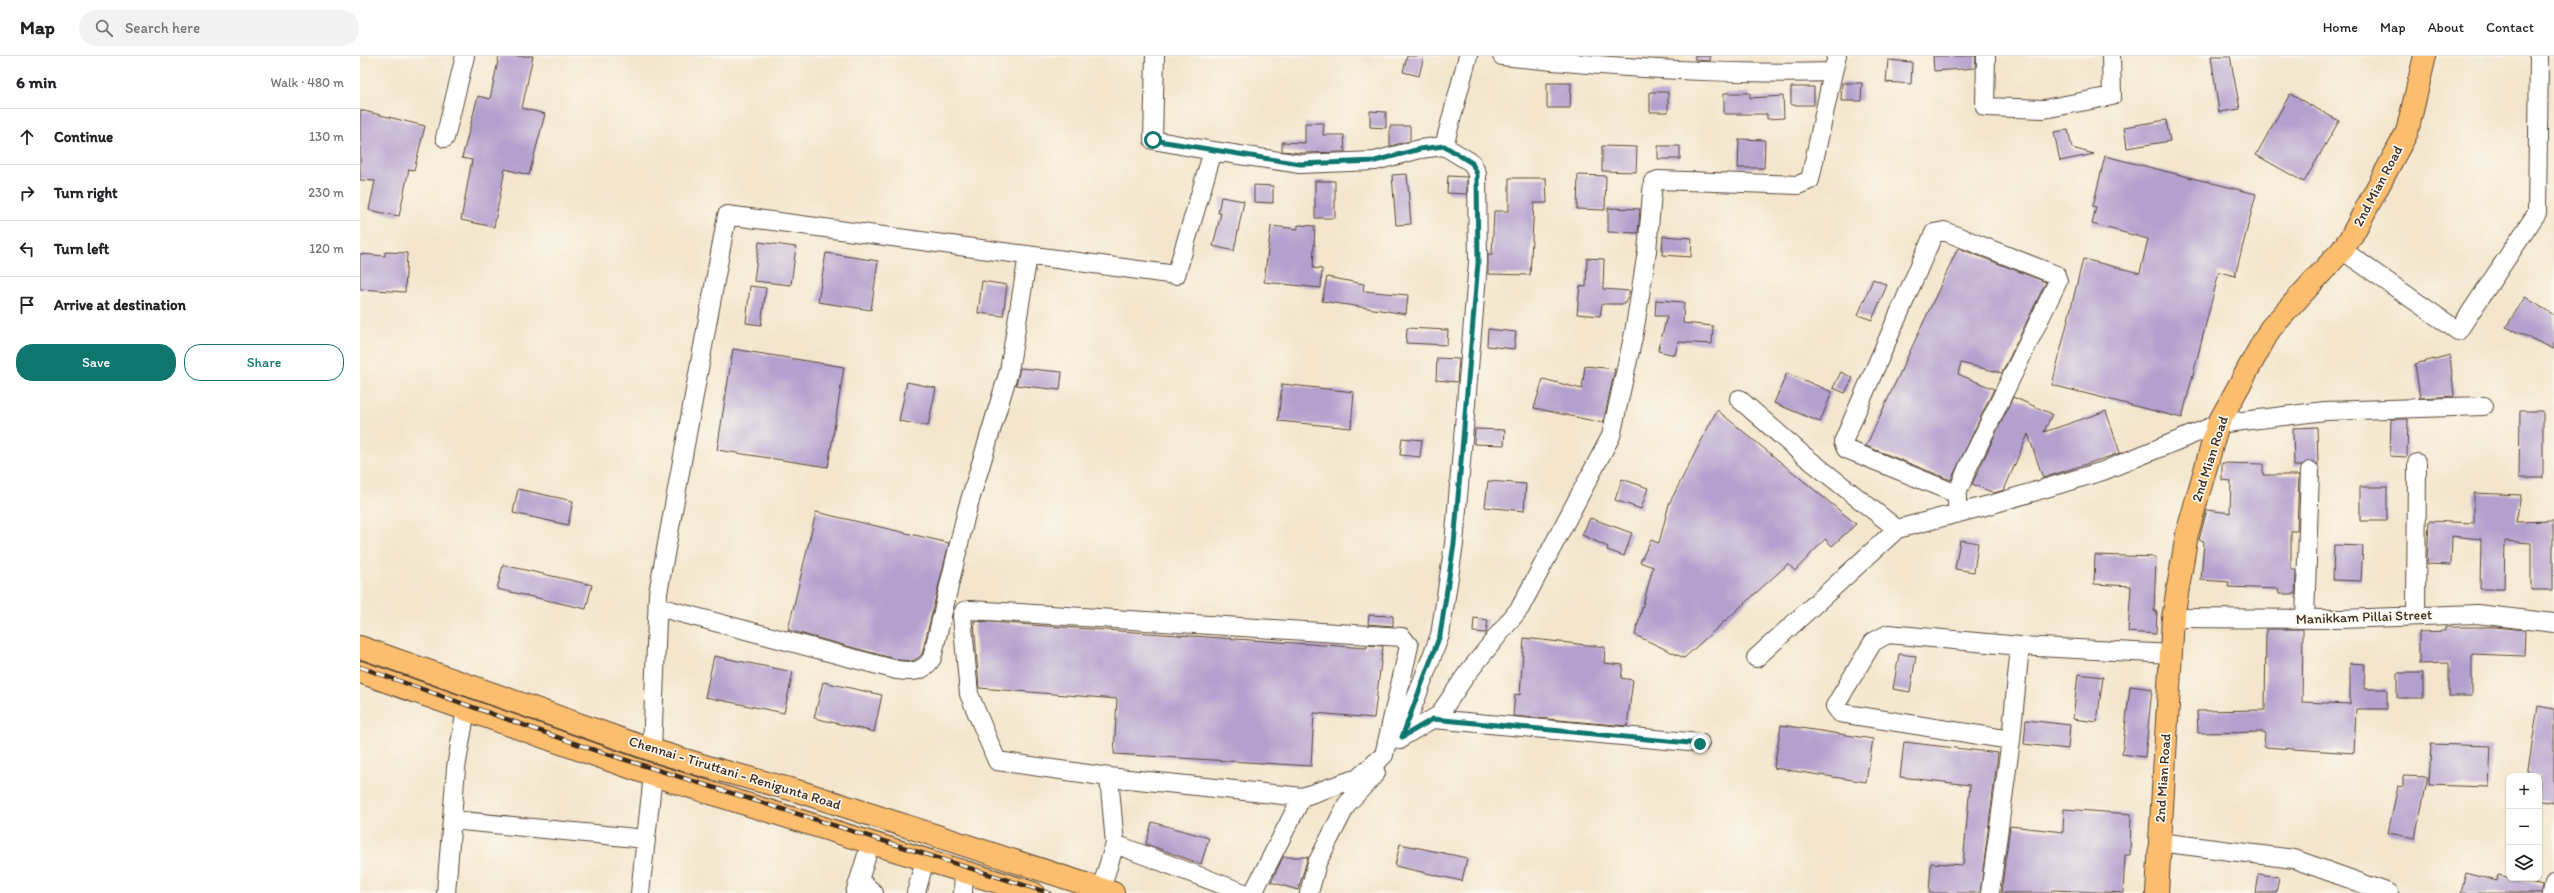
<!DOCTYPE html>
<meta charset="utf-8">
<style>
body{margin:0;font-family:Itim,sans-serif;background:#f2f2f2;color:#202124}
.controls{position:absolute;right:12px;bottom:12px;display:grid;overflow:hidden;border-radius:8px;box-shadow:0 1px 3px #0004}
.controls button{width:36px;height:36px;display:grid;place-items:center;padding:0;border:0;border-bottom:1px solid #e0e0e0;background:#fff;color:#202124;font:20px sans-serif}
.stop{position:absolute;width:12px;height:12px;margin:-9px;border:3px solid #0f766e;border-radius:50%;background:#fff}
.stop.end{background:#0f766e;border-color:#fff;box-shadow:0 1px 4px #0008}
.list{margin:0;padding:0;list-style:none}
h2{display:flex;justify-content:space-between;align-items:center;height:52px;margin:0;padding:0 16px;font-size:17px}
h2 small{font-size:13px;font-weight:400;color:#757577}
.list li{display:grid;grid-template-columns:26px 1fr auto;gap:12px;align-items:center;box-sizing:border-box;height:56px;padding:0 16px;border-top:1px solid #e0e0e0}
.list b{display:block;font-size:15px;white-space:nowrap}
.list em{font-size:13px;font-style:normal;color:#757577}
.actions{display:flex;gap:8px;padding:12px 16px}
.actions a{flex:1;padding:9px 0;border:1px solid #0f766e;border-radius:16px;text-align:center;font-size:14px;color:#0f766e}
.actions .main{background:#0f766e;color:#fff}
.icon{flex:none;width:22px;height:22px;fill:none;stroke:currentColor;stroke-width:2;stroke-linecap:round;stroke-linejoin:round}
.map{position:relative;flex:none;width:2194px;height:837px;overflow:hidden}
header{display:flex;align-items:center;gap:24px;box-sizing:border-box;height:56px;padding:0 20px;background:#fff;border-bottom:1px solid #e0e0e0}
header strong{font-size:19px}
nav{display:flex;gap:22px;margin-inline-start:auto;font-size:14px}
.search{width:280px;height:36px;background:#f2f2f2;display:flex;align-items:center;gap:10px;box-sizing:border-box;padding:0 14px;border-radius:22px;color:#757577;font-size:15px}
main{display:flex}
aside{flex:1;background:#fff}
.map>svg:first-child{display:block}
.building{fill:#b4a0ce}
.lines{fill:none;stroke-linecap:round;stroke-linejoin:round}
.minor-casing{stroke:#574638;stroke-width:20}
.major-casing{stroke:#574638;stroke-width:24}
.minor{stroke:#fff;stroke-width:18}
.major{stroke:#fbbd6e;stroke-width:22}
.rail-casing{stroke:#3b2a1e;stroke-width:4.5}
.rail{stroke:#fbf7ec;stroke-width:3;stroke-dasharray:9;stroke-linecap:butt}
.route{stroke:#0f766e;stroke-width:5}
.labels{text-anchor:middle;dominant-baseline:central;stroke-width:3.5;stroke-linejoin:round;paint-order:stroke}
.street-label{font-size:14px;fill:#3b2a1e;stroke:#fbf7ec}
</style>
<header>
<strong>Map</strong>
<div class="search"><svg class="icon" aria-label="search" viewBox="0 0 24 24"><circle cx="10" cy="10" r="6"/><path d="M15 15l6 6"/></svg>Search here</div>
<nav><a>Home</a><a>Map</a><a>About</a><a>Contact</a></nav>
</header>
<main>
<aside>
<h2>6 min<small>Walk · 480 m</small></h2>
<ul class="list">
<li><svg class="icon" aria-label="ahead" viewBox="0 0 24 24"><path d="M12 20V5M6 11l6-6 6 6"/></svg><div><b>Continue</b></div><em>130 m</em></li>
<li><svg class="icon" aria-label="right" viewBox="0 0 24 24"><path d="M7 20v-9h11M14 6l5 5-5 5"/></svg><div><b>Turn right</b></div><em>230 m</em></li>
<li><svg class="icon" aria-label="left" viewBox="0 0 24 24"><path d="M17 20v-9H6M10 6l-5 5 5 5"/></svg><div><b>Turn left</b></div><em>120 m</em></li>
<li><svg class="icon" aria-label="arrive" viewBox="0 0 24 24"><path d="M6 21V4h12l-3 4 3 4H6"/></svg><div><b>Arrive at destination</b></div></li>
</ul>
<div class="actions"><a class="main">Save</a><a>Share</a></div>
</aside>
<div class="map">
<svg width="2194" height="837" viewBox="0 0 2194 837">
<rect width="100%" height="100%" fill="#fbf7ec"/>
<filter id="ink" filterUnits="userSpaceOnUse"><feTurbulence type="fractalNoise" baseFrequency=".025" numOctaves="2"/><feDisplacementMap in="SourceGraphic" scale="8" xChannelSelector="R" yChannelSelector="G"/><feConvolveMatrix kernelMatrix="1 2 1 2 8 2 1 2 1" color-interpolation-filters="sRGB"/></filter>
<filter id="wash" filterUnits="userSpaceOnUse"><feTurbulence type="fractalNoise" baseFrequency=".012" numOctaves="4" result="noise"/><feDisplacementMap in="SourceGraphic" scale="16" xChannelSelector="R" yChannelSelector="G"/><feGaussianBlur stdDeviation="0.9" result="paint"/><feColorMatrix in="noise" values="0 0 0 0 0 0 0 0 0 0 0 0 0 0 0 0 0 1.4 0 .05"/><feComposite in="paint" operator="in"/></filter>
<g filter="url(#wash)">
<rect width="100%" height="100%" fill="#f4e6cd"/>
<g id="blocks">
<path class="building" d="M 139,0 L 173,0 L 162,52 L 185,58 L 169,119 L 145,113 L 134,171 L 101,164 L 112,104 L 102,102 L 118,40 L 130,43 Z
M 1047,0 L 1064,0 L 1059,20 L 1043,16 Z
M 1335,0 L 1350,0 L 1350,5 L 1335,4 Z
M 1573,0 L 1616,0 L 1615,12 L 1574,15 Z
M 1851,0 L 1870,0 L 1880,53 L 1859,56 Z
M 1528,4 L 1552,6 L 1551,28 L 1526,26 Z
M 1187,27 L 1211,27 L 1210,52 L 1187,52 Z
M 1482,27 L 1502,27 L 1501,45 L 1481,45 Z
M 1431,31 L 1454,31 L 1454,49 L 1431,49 Z
M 1290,36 L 1308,36 L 1308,56 L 1290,56 Z
M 1364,37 L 1390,37 L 1390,42 L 1423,40 L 1424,62 L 1407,63 L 1407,58 L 1364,58 Z
M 1930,38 L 1979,65 L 1944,126 L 1896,99 Z
M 0,54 L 65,70 L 54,114 L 49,113 L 39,160 L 9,154 L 15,125 L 0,124 Z
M 1010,55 L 1026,56 L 1026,72 L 1010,71 Z
M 1806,64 L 1810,85 L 1767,92 L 1764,71 Z
M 945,67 L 964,67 L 963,79 L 984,79 L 985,96 L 941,97 L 922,95 L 922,86 L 945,87 Z
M 1030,70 L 1050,70 L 1050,85 L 1030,90 Z
M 1708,74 L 1712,92 L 1734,98 L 1700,105 L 1694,76 Z
M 1379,83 L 1405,84 L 1404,112 L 1378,112 Z
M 1242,90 L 1277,91 L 1276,116 L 1242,115 Z
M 1298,90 L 1320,90 L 1320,103 L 1298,103 Z
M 1745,100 L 1896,138 L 1875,220 L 1859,216 L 1822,362 L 1692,329 L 1723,203 L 1780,217 L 1788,183 L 1732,168 L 1736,151 L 1733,150 Z
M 1047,118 L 1051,168 L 1036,169 L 1032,119 Z
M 1218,119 L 1246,120 L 1245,154 L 1217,153 Z
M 1088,120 L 1107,121 L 1107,138 L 1087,137 Z
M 1149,122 L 1186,122 L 1187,147 L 1174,147 L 1170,219 L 1128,218 L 1128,198 L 1132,198 L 1134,155 L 1149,155 Z
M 955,125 L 975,125 L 975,162 L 955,162 Z
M 894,129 L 913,130 L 913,147 L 894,146 Z
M 861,141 L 884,145 L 874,195 L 853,190 L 861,157 L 858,157 Z
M 1248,152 L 1280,153 L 1278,177 L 1248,176 Z
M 938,169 L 955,170 L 953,212 L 962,213 L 961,232 L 904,226 L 911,170 L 938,173 Z
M 1303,180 L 1332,182 L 1331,201 L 1302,199 Z
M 399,186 L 436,191 L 431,229 L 394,225 Z
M 1598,192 L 1686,226 L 1642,317 L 1601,307 L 1598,318 L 1634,333 L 1591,424 L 1506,390 Z
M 25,196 L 47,197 L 45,236 L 0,233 L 0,198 L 25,200 Z
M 466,197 L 518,205 L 511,254 L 458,246 Z
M 1227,202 L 1244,203 L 1243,233 L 1270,235 L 1265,248 L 1242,248 L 1240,260 L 1217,258 L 1220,230 L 1226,231 Z
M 967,221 L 1004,228 L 1003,235 L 1048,239 L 1046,258 L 962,245 Z
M 1513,223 L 1527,229 L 1512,264 L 1498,259 Z
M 622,225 L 647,229 L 643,260 L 618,257 Z
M 390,230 L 406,232 L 401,269 L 386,267 Z
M 2165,241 L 2194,259 L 2194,293 L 2146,271 Z
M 1296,244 L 1324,246 L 1323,267 L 1353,270 L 1352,288 L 1318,286 L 1315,299 L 1298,295 L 1307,260 L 1295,260 Z
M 1047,272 L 1088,274 L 1087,289 L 1046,287 Z
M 1128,273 L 1156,276 L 1154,293 L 1127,290 Z
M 373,293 L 484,311 L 468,411 L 357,394 Z
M 2090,299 L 2094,340 L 2060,342 L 2055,308 Z
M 1077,302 L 1099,303 L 1097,326 L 1076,324 Z
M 1225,310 L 1255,313 L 1243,367 L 1174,352 L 1183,323 L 1222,333 Z
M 660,312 L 702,316 L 700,334 L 656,329 Z
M 1481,316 L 1493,322 L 1485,337 L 1473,332 Z
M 1427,317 L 1472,336 L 1460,366 L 1414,347 Z
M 547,326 L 576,332 L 568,370 L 539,365 Z
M 922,328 L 994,336 L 991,372 L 918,365 Z
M 1653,341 L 1692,358 L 1684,376 L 1746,355 L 1760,397 L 1683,422 L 1668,378 L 1644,434 L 1634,437 L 1612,428 Z
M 1357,354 L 1496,468 L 1472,490 L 1465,483 L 1435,515 L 1428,508 L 1324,602 L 1275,579 L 1293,511 L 1280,506 L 1291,484 L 1299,487 L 1309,448 Z
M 2160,355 L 2183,355 L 2183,422 L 2159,422 Z
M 2031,363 L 2048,363 L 2047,401 L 2030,400 Z
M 1957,371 L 1958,409 L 1950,405 L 1941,410 L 1934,410 L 1933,372 Z
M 1115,373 L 1145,374 L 1144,389 L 1114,388 Z
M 1042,382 L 1062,384 L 1060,401 L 1040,399 Z
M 1862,407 L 1903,408 L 1903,419 L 1939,419 L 1937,475 L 1931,475 L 1931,514 L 1936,514 L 1935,538 L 1919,538 L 1918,533 L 1868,531 L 1869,526 L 1841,524 L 1844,485 L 1839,484 L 1847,454 L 1870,457 L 1871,425 L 1862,424 Z
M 1262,423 L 1288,432 L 1281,453 L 1255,444 Z
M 1128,425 L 1166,428 L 1164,455 L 1125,451 Z
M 2000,431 L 2027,431 L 2027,465 L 2000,465 Z
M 158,433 L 213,445 L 208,469 L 153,457 Z
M 2114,437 L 2161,439 L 2156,466 L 2193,465 L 2193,534 L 2171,534 L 2171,487 L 2145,485 L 2144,533 L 2120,533 L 2121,483 L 2092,480 L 2091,509 L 2067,508 L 2069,465 L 2114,467 Z
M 456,456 L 589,487 L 562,598 L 558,602 L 552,605 L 539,604 L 428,574 Z
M 1230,462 L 1272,477 L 1264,500 L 1247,494 L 1248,491 L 1222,479 Z
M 1600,484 L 1618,487 L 1614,516 L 1595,513 Z
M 1974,489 L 2003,490 L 2001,525 L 1973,524 Z
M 1735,499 L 1796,501 L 1794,555 L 1797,556 L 1796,578 L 1768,576 L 1771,530 L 1734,528 Z
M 143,509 L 232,529 L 226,553 L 137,533 Z
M 1009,559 L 1033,560 L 1033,570 L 1008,568 Z
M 1114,562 L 1128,564 L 1126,577 L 1113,576 Z
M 614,565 L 1007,592 L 1007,589 L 1023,590 L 1014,662 L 954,657 L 951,710 L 754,698 L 757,643 L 619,632 Z
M 2085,571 L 2135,571 L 2165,574 L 2164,600 L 2112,598 L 2112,640 L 2089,640 L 2089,607 L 2059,608 L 2059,576 L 2085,575 Z
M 1906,573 L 1943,573 L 1942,646 L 1990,648 L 1990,607 L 2005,608 L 2004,633 L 2027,633 L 2027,653 L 1996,653 L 1994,697 L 1904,691 L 1905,676 L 1838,677 L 1837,655 L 1905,654 Z
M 1164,582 L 1245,591 L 1244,607 L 1263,609 L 1261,622 L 1273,624 L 1267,670 L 1153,660 L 1155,638 L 1160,639 Z
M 1539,598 L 1556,600 L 1550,636 L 1533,633 Z
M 354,600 L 433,616 L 424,657 L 345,641 Z
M 2037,617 L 2063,617 L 2063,642 L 2037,642 Z
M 1718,618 L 1743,621 L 1737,666 L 1713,663 Z
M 463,626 L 522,639 L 514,676 L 454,662 Z
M 1770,630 L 1792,633 L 1785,701 L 1762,698 Z
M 2178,650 L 2194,653 L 2194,747 L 2179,744 L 2179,720 L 2167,720 Z
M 1666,664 L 1710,669 L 1708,693 L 1664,688 Z
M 1421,669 L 1513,683 L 1506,726 L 1414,712 Z
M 1544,686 L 1638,697 L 1620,837 L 1569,837 L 1571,807 L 1603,809 L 1610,729 L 1540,721 Z
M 2071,688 L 2131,690 L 2129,731 L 2069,729 Z
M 2043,720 L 2068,721 L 2055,782 L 2028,777 L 2038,730 L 2043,731 Z
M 1704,753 L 1771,758 L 1770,799 L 1765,799 L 1763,837 L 1692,834 L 1691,837 L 1641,837 L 1650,770 L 1703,776 Z
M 792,766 L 849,782 L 841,808 L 786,788 Z
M 1040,788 L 1107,802 L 1102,825 L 1035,810 Z
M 923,801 L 948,801 L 938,834 L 911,826 Z
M 2106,817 L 2137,825 L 2138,819 L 2183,829 L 2182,837 L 2101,837 Z
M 1899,818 L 1919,821 L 1916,837 L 1896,837 Z"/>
</g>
</g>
<g filter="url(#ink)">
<use href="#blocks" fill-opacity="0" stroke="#574638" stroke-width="1"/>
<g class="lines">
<defs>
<path id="minor" d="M 1142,0 C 1253,12 1361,19 1473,16 L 1477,0
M 1626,0 L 1625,51 L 1684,53 L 1752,40 L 1751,0
M 85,82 L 105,0
M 853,95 L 940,108 L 1015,105 L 1060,93 L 1084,90
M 1982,194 L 2098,275 L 2177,157 L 2179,0
M 1379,343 L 1442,398 L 1537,473
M 1597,438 L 1486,393 L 1483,386 L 1574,177 L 1584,175 L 1696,219 L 1698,225 L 1607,413 L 1597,438 L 1597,458
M 298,551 L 537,614 C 553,616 563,617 572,602 L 607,454 L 649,315 L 668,199
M 610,554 L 1042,581 L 1049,590 L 1024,699 L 998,722 L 942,741 L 749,721 L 637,705 L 609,638 L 602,560 L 604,555 Z
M 2056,560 L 2057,407
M 1813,562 L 1981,563 L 2117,558 L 2194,567
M 1945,563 L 1950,415
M 1396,602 L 1537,473 L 1633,448 L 1743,415 L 1858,368 L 1965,355 L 2124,350
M 1073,663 L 1340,687
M 1042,681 L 1079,659 L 1106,619 L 1160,552 L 1251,380 L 1274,277 L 1287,195 L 1293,126 L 1298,124 L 1438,129 L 1450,124 L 1473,16
M 1040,684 L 1080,579 L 1094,488 L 1118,207 L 1117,118 L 1112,107 L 1084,90 L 1108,0
M 1651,684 L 1480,657 L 1475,650 L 1513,586 L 1528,578 L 1660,590 L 1812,598
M 292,694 L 298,537 L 367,159 L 816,219 L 853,95 L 793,84 L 795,0
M 92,764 L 286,783
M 1799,786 L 1934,803 L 2029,837
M 755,788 L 884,837
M 499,824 L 514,837
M 741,833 L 755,788 L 749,721
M 86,837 L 96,712 L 106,653
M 280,837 L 293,719
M 495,837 L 511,786
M 556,837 L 565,803
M 603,837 L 604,815
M 893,837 L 942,741
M 949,837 L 957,807 L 987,748 L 1016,717
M 1630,837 L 1651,684 L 1660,590
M 2192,837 L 2194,827"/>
<path id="major" d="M 0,591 L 292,694 L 348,711 L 441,736 L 753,837
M 0,616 L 286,717 L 673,837
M 1797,837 L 1813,562 L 1827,478 L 1858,368 L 1910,273 L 1982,194 L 1991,181 L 2047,76 L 2065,0"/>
</defs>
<use href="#minor" class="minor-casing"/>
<use href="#major" class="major-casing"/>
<use href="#minor" class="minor"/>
<use href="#major" class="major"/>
<defs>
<path id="rail" d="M 0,611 L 231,693 L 689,837"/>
</defs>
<use href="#rail" class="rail-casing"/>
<use href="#rail" class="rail"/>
</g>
</g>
<g class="lines" filter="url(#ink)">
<path class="route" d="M 793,84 L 940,108 L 1015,105 L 1060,93 L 1084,90 L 1112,107 L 1117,118 L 1118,207 L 1094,488 L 1080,579 L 1042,681 L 1073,663 L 1340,688"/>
</g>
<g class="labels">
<g class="street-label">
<text transform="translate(2018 130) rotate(-62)">2nd Mian Road</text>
<text transform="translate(1850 403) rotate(-72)">2nd Mian Road</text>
<text transform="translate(2004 561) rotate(-2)">Manikkam Pillai Street</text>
<text transform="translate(375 717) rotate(17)">Chennai - Tiruttani - Renigunta Road</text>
<text transform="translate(1803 722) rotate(-86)">2nd Mian Road</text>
</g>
</g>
</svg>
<div class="controls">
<button>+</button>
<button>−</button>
<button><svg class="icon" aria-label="layers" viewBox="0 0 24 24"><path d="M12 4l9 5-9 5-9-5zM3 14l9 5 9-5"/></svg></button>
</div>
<div class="stop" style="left:793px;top:84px"></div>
<div class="stop end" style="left:1340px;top:688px"></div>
</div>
</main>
